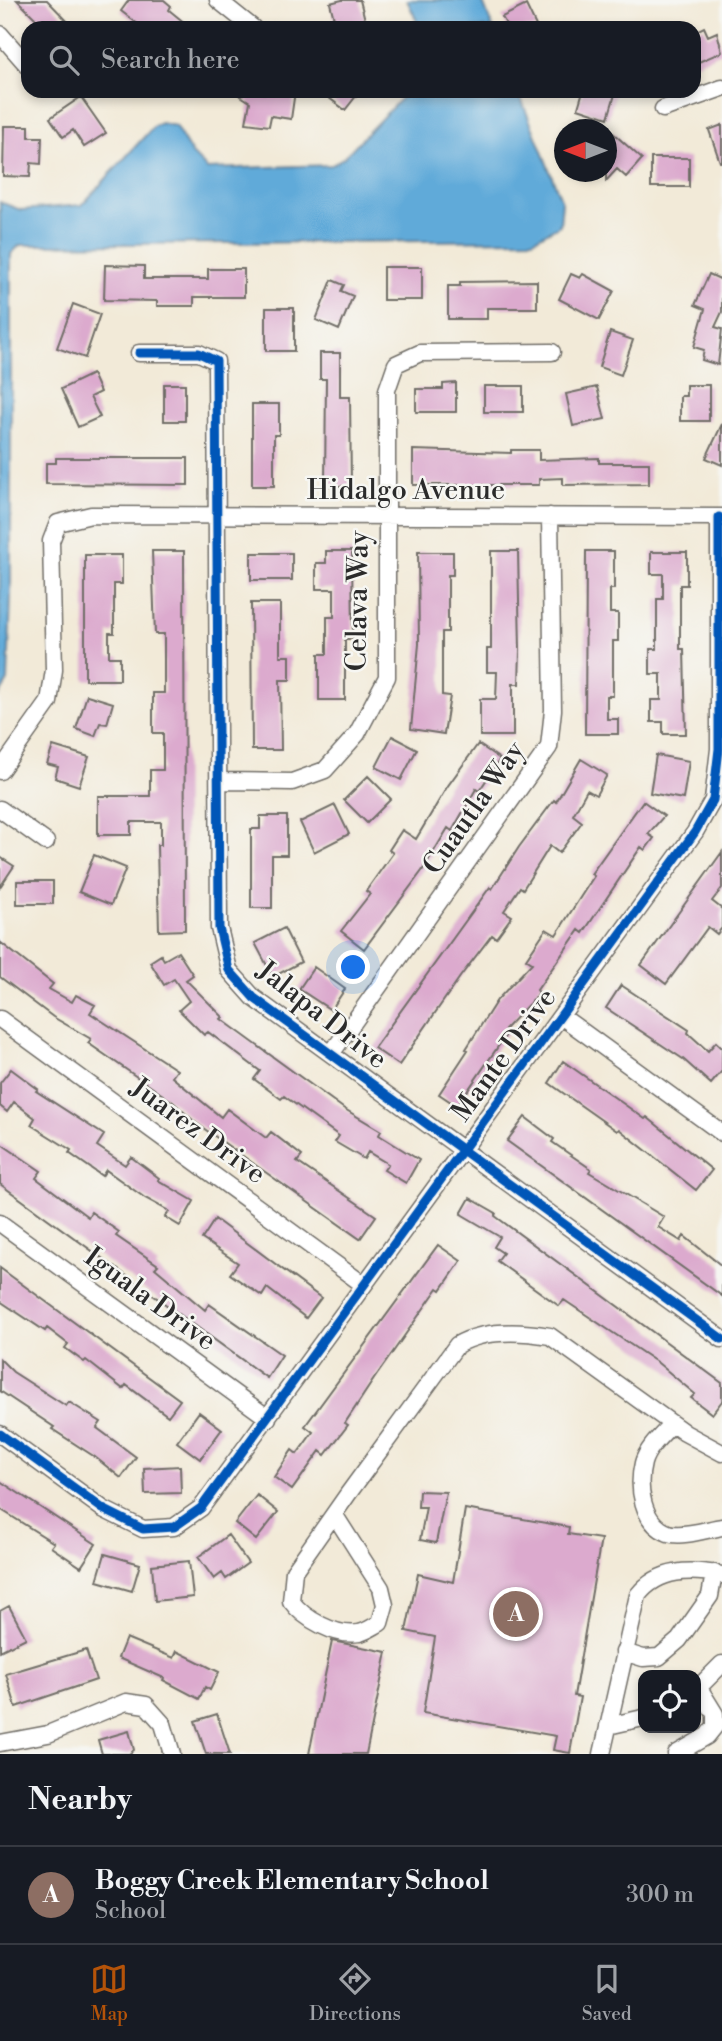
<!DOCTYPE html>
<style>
body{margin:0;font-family:"Libre Bodoni",serif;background:#20242c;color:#f1f3f6}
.controls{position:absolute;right:21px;bottom:21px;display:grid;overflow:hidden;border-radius:14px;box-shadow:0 4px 10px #0003}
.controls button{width:63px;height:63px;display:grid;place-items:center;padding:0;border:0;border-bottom:2px solid #363941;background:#171b24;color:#f1f3f6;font:35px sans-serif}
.compass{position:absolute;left:554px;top:119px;width:63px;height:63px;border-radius:50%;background:#171b24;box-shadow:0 4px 10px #0003;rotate:270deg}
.you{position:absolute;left:354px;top:968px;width:24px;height:24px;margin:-18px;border:5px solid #fff;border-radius:50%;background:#1a73e8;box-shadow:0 0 0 10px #1a73e833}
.badge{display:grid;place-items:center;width:46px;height:46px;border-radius:50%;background:#b45309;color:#fff;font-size:23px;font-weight:700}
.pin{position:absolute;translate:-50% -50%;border:4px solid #fff;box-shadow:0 2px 7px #0006}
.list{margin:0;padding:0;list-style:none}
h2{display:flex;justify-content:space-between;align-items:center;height:91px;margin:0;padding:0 28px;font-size:30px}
h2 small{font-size:23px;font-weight:400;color:#9ea1a6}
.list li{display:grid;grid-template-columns:46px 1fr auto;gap:21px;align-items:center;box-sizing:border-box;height:98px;padding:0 28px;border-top:2px solid #363941}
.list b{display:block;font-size:26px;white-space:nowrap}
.list p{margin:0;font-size:23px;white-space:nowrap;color:#9ea1a6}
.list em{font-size:23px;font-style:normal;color:#9ea1a6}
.icon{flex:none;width:38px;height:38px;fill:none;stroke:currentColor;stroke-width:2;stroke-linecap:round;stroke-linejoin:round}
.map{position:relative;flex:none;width:722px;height:1754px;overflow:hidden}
.search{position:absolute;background:#171b24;box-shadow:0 4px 10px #0003;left:21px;right:21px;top:21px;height:77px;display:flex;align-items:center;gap:18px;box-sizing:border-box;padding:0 24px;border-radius:21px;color:#9ea1a6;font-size:26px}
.sheet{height:189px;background:#171b24}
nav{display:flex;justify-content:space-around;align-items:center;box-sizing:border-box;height:98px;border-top:2px solid #363941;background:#171b24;font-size:19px;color:#9ea1a6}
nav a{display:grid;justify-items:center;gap:4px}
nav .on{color:#b45309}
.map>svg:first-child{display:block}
.water{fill:#61aad9;stroke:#466a82;stroke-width:2}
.building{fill:#dcaace}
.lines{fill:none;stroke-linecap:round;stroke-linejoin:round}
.minor-casing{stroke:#716e68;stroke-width:19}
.minor{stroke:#fff;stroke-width:16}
.cycleway-casing{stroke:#f6f6f2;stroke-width:13}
.cycleway{stroke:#0057b8;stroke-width:9}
.labels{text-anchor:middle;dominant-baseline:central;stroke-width:5;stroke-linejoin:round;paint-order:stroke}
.street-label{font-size:28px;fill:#2b2b2b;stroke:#f6f6f2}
</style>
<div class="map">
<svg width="722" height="1754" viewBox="0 0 722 1754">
<rect width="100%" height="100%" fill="#f6f6f2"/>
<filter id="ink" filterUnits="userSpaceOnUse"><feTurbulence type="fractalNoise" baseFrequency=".0143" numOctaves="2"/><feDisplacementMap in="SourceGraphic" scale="14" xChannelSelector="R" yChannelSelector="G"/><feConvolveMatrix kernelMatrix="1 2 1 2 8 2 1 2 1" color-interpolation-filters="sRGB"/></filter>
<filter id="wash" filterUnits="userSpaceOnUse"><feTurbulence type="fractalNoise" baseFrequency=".00686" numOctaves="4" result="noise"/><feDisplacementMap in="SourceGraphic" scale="28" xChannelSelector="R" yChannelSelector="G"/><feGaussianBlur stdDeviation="1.57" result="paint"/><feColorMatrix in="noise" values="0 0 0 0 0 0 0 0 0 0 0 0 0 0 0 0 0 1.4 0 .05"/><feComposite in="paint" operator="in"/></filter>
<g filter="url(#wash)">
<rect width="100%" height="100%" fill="#f2ead8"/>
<path class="water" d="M 407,0 L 482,0 L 493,28 L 420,28 Z
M 408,91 L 518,91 L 562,202 L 560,225 L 533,240 L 36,245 L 20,245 L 11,254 L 11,595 L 8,681 L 0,694 L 0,202 L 21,210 L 82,205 L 154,126 L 161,123 L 175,126 L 192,154 L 207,169 L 332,165 L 344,157 Z"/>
<g id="blocks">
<path class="building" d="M 17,0 L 47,0 L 74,28 L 45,28 Z
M 129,0 L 164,0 L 171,6 L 169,10 L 191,28 L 143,28 L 121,11 Z
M 342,0 L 360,0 L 367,28 L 348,28 L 346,20 L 335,23 L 330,3 Z
M 526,5 L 537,28 L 508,28 L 502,17 Z
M 704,27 L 708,36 L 717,32 L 722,52 L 694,64 L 694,32 Z
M 233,91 L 275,94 L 275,91 L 295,91 L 291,119 L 271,116 L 269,126 L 246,123 L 250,102 Z
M 320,91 L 360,91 L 345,110 Z
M 583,91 L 616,91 L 608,118 L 578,108 Z
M 81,97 L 106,133 L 84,147 L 73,130 L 63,137 L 50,118 Z
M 722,125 L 722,162 L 720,162 L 709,130 Z
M 4,126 L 29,126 L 29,137 L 42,137 L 41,164 L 31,163 L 30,177 L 3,176 Z
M 613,133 L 642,159 L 626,177 L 617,169 L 606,181 L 606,140 Z
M 651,158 L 689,158 L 689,187 L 651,187 Z
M 105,265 L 144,266 L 144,279 L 208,279 L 208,269 L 244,269 L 244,297 L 194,297 L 194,306 L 157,306 L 157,301 L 104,300 Z
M 383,267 L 422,267 L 422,300 L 383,300 Z
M 571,274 L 580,278 L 583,274 L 614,291 L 599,320 L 559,299 Z
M 709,274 L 722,280 L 722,312 L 715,327 L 722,329 L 718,365 L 702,360 L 704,350 L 694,347 L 705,309 L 695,305 Z
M 332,280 L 344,285 L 341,291 L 353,296 L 339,330 L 316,320 Z
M 537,281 L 537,308 L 487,308 L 487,319 L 448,319 L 448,286 L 460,286 L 460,282 Z
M 73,304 L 100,314 L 85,358 L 57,348 Z
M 266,308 L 294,308 L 294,351 L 266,351 Z
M 610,332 L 633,340 L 621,375 L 599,367 Z
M 320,353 L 340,353 L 340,397 L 350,397 L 351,486 L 325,486 L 326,379 L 320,379 Z
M 92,374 L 100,392 L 90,397 L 100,417 L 78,427 L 61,389 Z
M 456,383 L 456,412 L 416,412 L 416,389 L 443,389 L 443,384 Z
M 164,384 L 185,384 L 185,421 L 164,421 Z
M 686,385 L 709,385 L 709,421 L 680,421 L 680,396 L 686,396 Z
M 484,386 L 523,386 L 523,412 L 484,412 Z
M 597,387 L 605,419 L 573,426 L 566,394 Z
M 252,404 L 279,404 L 279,435 L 274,435 L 274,486 L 252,486 Z
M 722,424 L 722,465 L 706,458 Z
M 413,450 L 511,453 L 511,450 L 539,450 L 539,460 L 599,458 L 599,463 L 649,463 L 649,484 L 563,485 L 563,478 L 539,479 L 539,485 L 413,485 Z
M 56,458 L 188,458 L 188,485 L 46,484 L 46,463 L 56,463 Z
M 152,551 L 184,551 L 185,930 L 159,931 L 157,845 L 161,845 L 161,822 L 131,822 L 131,835 L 98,835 L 98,796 L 150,796 L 150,770 L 163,770 L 163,733 L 153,733 L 153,693 L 164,693 L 164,634 L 155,634 Z
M 326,551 L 352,551 L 353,639 L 345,639 L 345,700 L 319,700 L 319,654 L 327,654 L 327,617 L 334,617 L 334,589 L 316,589 L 316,563 L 326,563 Z
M 491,551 L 518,551 L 520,650 L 519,684 L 513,684 L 513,736 L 480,736 L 480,699 L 496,699 L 497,672 L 487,672 L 487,649 L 491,649 Z
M 586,551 L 614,551 L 614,589 L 610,589 L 610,613 L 618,613 L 618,641 L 613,641 L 613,696 L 607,696 L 607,719 L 618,719 L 618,734 L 585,734 Z
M 418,552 L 453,552 L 453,575 L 448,575 L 448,632 L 442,632 L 442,695 L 450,696 L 444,734 L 411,729 L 419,644 Z
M 651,552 L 687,552 L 687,585 L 680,585 L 680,649 L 684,649 L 686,734 L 663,734 L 663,722 L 651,722 L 651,700 L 661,700 L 661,674 L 650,674 L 650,649 L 657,649 L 657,599 L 663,599 L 663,574 L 651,574 Z
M 251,553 L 292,553 L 292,580 L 251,580 Z
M 85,555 L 122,555 L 122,584 L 114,584 L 114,633 L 109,633 L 109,657 L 120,657 L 120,680 L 85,680 Z
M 251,603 L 280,603 L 280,656 L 290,656 L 290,680 L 280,680 L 281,750 L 252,750 Z
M 87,695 L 113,703 L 107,724 L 100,723 L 95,736 L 76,729 Z
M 392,736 L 417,749 L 401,780 L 376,767 Z
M 478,744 L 500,759 L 479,791 L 476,789 L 452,831 L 448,828 L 422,871 L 364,949 L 341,931 L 370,894 L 366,891 L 393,853 L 389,850 L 402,830 L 416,839 L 447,787 Z
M 53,746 L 89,757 L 79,786 L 55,778 L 58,767 L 47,764 Z
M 656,755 L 689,761 L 683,799 L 650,793 Z
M 581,759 L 607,775 L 596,795 L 587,790 L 573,815 L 582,822 L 559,853 L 550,846 L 523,889 L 520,887 L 504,911 L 512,916 L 496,938 L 492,935 L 460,977 L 399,1065 L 374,1048 L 490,887 L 492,889 L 519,847 L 554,800 L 556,802 Z
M 368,776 L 391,799 L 367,823 L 344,800 Z
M 643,801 L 664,816 L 648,834 L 654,838 L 645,850 L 641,847 L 583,933 L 579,930 L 537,990 L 539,993 L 505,1029 L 508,1032 L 457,1106 L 439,1094 L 468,1050 L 466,1049 L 497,1000 L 532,963 L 526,959 L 546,929 L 556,935 L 594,876 L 591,874 Z
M 335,805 L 349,834 L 314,852 L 300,822 Z
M 260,816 L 287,816 L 287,855 L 272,855 L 272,908 L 251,908 L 251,829 L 260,829 Z
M 722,852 L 722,888 L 712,901 L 722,909 L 722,928 L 717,934 L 708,927 L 666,984 L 641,965 Z
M 94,855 L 126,868 L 111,905 L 79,892 Z
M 0,857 L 14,866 L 0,887 Z
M 17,881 L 53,881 L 53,904 L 17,904 Z
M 284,928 L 301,962 L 273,977 L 255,943 Z
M 0,942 L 53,984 L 49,989 L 72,1002 L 76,995 L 95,1005 L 90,1013 L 177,1070 L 172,1077 L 221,1117 L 227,1109 L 266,1138 L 271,1132 L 302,1156 L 297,1162 L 376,1216 L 360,1239 L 196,1123 L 173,1102 L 88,1043 L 91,1039 L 53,1017 L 0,977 Z
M 178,952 L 193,975 L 186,980 L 223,1017 L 221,1019 L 343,1108 L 381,1131 L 379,1135 L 419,1160 L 406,1183 L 384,1170 L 388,1164 L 368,1152 L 364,1159 L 335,1142 L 339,1136 L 284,1096 L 281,1099 L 254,1079 L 260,1071 L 208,1032 L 204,1035 L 179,1010 L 189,1001 L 174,979 L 164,985 L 150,962 L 161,955 L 164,960 Z
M 314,967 L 345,989 L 331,1010 L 299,989 Z
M 621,985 L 689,1030 L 688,1033 L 708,1051 L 716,1042 L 722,1048 L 722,1071 L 711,1084 L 683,1059 L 606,1008 Z
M 563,1061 L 645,1119 L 647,1117 L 712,1170 L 696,1190 L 619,1129 L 617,1131 L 549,1083 Z
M 11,1069 L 38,1089 L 36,1091 L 104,1135 L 97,1146 L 125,1165 L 131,1157 L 159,1178 L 158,1180 L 194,1201 L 180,1226 L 165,1217 L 169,1211 L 145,1198 L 106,1170 L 102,1176 L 69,1153 L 71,1150 L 31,1125 L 35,1118 L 14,1102 L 7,1112 L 0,1106 L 0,1083 Z
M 525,1117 L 554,1139 L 552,1142 L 591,1169 L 589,1172 L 664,1217 L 658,1227 L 681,1241 L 684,1236 L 722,1266 L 722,1296 L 507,1141 Z
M 0,1143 L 41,1171 L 36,1178 L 88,1217 L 91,1212 L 119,1232 L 116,1236 L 158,1265 L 155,1268 L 205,1310 L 209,1304 L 282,1355 L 267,1378 L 0,1184 Z
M 470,1198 L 496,1213 L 495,1216 L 722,1383 L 722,1401 L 712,1414 L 691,1398 L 695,1394 L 658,1363 L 564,1300 L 559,1306 L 497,1261 L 503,1253 L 494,1247 L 500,1237 L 461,1214 Z
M 215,1219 L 321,1298 L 306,1318 L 267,1288 L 262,1296 L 230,1274 L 238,1263 L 202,1239 Z
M 438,1245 L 461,1261 L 441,1290 L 438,1288 L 374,1379 L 345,1423 L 348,1425 L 325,1455 L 320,1451 L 292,1490 L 274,1477 L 292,1450 L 297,1454 L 313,1432 L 305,1426 Z
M 0,1268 L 180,1400 L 168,1416 L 126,1385 L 123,1389 L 86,1360 L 84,1362 L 65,1348 L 68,1344 L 47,1328 L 45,1331 L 0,1301 Z
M 0,1359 L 13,1372 L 66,1406 L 69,1402 L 101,1422 L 97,1428 L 136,1457 L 121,1478 L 95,1457 L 52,1429 L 54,1427 L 0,1391 Z
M 199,1412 L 222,1429 L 200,1459 L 177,1442 Z
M 180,1466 L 181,1493 L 145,1494 L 144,1468 Z
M 0,1481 L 96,1544 L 81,1567 L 51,1547 L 54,1543 L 0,1509 Z
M 419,1491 L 446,1492 L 436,1543 L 420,1540 L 426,1507 L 418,1507 Z
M 257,1495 L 278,1512 L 256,1540 L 235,1523 Z
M 465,1509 L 569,1527 L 568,1534 L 601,1539 L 574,1696 L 580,1697 L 570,1753 L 553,1750 L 556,1736 L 423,1713 L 435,1637 L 406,1631 L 418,1574 L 453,1582 Z
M 228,1535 L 248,1563 L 226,1579 L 222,1573 L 214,1579 L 198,1557 Z
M 105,1554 L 140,1564 L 132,1591 L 97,1581 Z
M 189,1561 L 193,1597 L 155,1601 L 152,1565 Z
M 9,1606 L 26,1638 L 0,1651 L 0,1611 Z
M 126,1638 L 174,1658 L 177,1651 L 219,1672 L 210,1690 L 205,1687 L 199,1699 L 163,1680 L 164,1678 L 118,1658 Z
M 332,1641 L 387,1652 L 366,1754 L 309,1754 Z
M 86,1650 L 96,1680 L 16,1707 L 6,1674 Z
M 217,1714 L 230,1754 L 206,1754 L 195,1721 Z
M 129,1731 L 134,1750 L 129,1754 L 102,1754 L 98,1740 Z"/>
</g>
</g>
<g filter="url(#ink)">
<use href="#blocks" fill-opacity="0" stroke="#716e68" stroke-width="2"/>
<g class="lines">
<defs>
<path id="minor" d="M 218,0 L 253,28
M 0,34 L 28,66
M 663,109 L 722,88
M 139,353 L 199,353 L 216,361 L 219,928 L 229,970 L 254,998 L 722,1339
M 0,771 L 49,702 L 54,670 L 51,541 L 58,523 L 91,515 L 722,517
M 219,781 L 292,782 L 325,770 L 357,734 L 387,677 L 387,390 L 396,364 L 420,353 L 552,352
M 0,809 L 46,842
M 561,1016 L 722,1133
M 0,1019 L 364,1285
M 331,1054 L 549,747 L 553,710 L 550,516
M 0,1223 L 268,1418
M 672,1424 C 662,1435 647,1448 643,1463 C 637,1487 642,1523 668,1533 C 682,1538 708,1529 722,1527
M 0,1434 L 103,1509 L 143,1529 L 174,1527 L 201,1508 L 695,832 L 713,800 L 719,749 L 719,517
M 334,1514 L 381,1588 L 385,1605 L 380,1623 C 374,1626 366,1632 359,1633 C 336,1637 304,1619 291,1601 L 294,1571 L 348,1494 L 457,1345 C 484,1329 520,1331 550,1336 L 685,1433 L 722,1453
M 624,1652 L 643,1658 L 659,1657 L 679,1640 L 710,1596 L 714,1573
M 696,1690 L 722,1664
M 608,1726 L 643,1718
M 0,1743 L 48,1734 L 126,1702 L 146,1705 L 163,1724 L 172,1754
M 602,1754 L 638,1595 C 659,1568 691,1569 722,1575
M 676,1754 L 707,1736 L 715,1726 L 715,1714 L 699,1688"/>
</defs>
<use href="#minor" class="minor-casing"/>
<use href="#minor" class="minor"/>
<defs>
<path id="cycleway" d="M 139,353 L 199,353 L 216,361 L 219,928 L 229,970 L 254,998 L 722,1339
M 0,1434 L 103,1509 L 143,1529 L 174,1527 L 201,1508 L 695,832 L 713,800 L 719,749 L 719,517"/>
</defs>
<use href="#cycleway" class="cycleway-casing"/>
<use href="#cycleway" class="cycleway"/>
</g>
</g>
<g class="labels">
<g class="street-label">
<text x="406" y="490">Hidalgo Avenue</text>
<text transform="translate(358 601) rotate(-89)">Celava Way</text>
<text transform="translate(474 808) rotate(-55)">Cuautla Way</text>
<text transform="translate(322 1015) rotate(38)">Jalapa Drive</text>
<text transform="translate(504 1055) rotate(-54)">Mante Drive</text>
<text transform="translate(198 1131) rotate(36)">Juarez Drive</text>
<text transform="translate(150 1299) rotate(36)">Iguala Drive</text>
</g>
</g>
</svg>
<div class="controls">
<button><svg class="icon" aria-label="locate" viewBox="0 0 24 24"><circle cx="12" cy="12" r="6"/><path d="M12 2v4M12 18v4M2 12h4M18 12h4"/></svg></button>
</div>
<svg class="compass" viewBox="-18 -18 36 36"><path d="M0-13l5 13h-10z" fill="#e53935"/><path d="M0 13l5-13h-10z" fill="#9ea1a6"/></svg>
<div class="you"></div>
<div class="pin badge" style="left:516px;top:1614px;background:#8d6e63">A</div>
<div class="search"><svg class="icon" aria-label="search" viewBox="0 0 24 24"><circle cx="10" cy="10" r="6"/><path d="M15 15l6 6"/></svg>Search here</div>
</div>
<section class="sheet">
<h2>Nearby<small></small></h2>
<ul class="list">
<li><span class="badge" style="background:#8d6e63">A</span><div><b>Boggy Creek Elementary School</b><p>School</p></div><em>300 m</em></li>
</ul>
</section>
<nav>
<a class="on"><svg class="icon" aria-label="map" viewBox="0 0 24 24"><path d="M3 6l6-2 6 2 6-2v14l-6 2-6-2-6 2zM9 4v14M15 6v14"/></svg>Map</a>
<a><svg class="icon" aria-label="directions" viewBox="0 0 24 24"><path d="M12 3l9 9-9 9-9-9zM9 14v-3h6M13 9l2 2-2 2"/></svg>Directions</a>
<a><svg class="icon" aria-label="saved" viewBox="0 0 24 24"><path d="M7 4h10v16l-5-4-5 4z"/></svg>Saved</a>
</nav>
